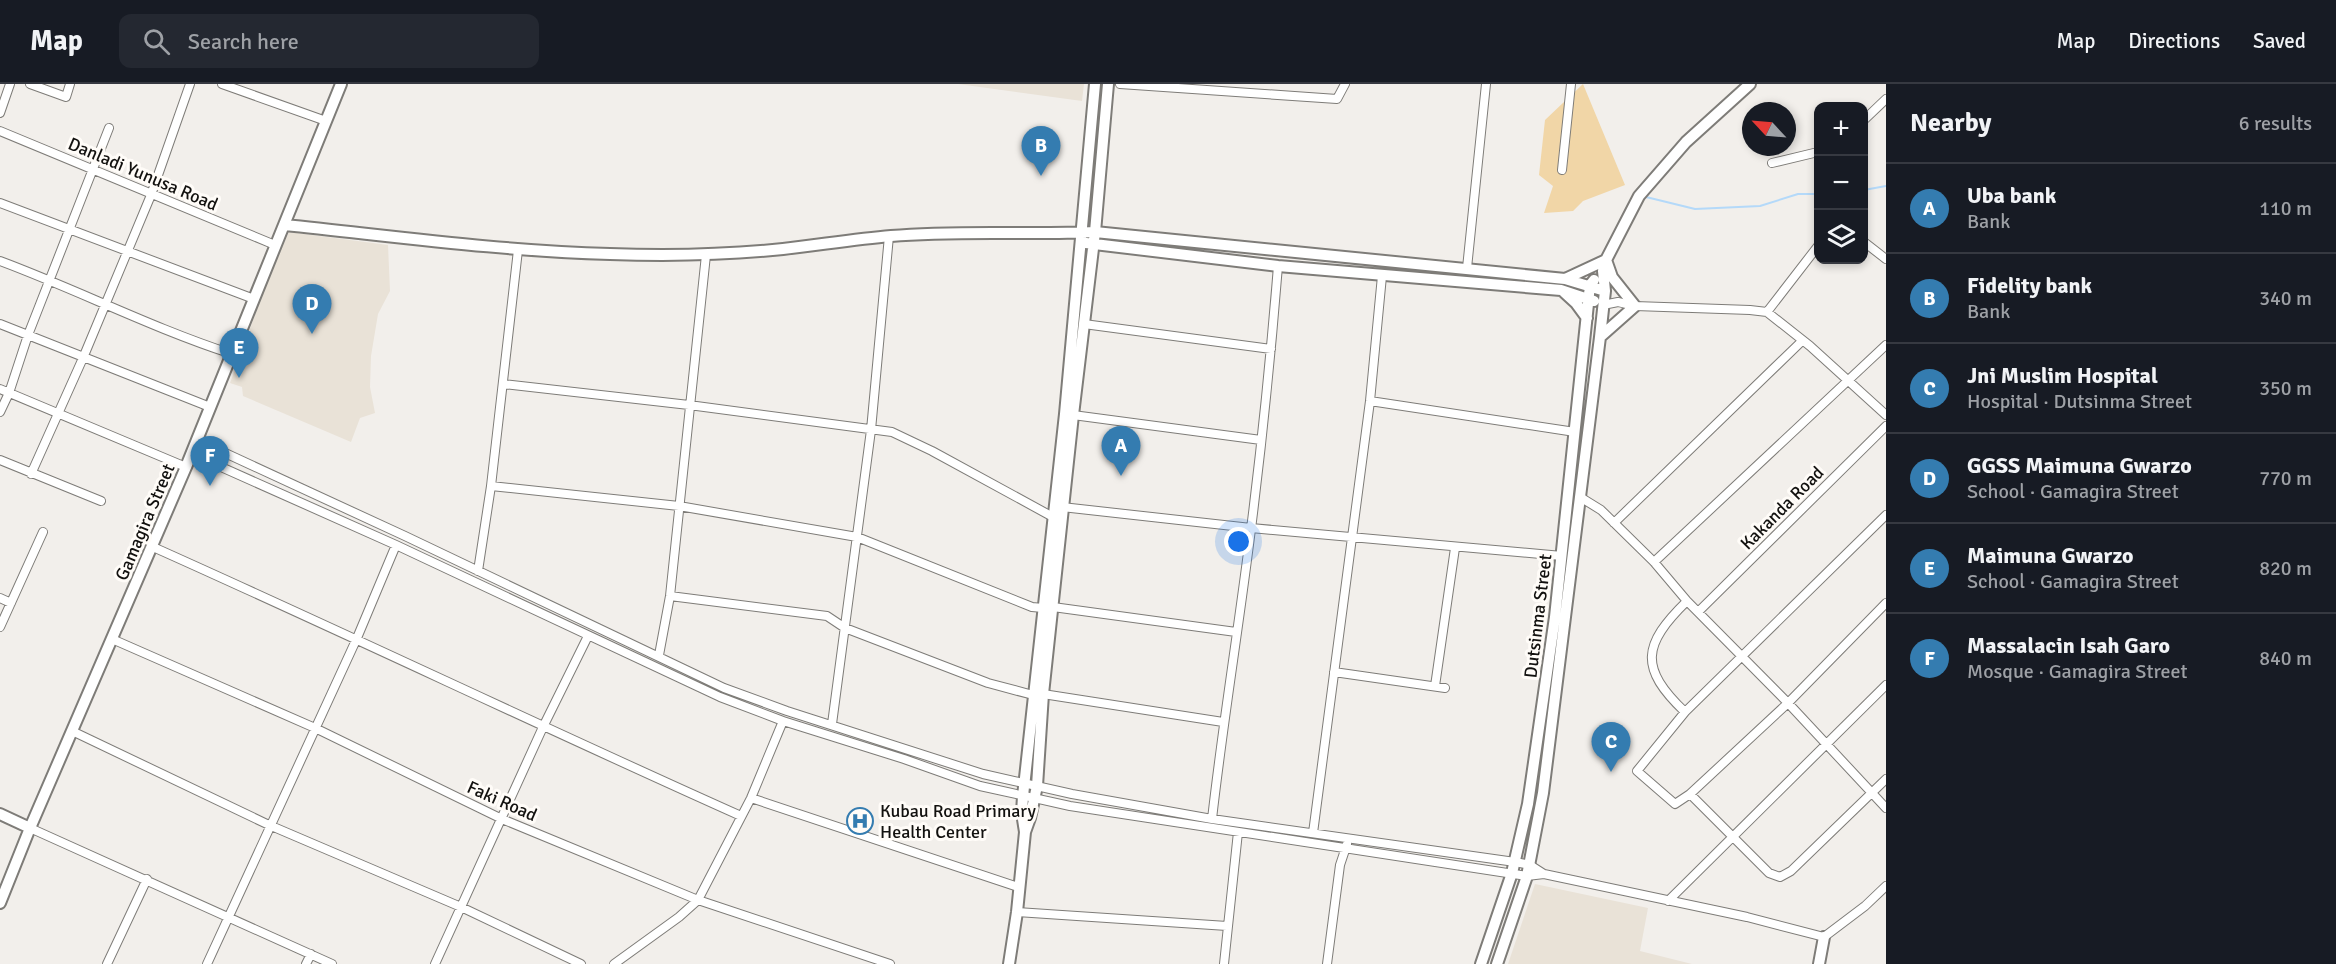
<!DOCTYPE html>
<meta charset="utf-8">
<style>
body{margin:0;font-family:Signika,sans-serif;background:#242831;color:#f1f3f6}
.controls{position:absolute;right:18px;top:18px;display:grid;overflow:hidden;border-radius:12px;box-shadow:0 3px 9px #0003}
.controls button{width:54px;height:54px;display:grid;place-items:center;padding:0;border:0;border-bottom:2px solid #363941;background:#171b24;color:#f1f3f6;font:30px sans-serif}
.compass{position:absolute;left:1742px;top:18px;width:54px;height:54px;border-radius:50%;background:#171b24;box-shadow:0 3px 9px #0003;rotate:296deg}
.you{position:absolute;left:1239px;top:458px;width:21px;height:21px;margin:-15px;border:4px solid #fff;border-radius:50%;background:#1a73e8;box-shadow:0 0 0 9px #1a73e833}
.badge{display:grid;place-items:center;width:39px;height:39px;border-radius:50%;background:#347cb0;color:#fff;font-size:20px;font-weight:700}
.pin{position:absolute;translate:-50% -50px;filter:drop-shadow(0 2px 3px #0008)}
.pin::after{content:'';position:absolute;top:32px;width:21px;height:18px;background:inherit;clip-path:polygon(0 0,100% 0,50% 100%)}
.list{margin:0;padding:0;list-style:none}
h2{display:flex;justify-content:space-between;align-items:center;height:78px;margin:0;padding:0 24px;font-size:26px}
h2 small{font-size:20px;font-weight:400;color:#9ea1a6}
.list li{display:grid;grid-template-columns:39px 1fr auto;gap:18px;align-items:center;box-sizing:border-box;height:90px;padding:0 24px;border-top:2px solid #363941}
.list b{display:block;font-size:22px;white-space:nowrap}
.list p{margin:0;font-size:20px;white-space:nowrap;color:#9ea1a6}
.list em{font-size:20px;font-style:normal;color:#9ea1a6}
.icon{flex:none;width:33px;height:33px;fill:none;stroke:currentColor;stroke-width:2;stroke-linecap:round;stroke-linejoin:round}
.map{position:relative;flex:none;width:1886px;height:880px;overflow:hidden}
header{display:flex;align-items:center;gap:36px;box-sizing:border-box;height:84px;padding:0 30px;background:#171b24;border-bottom:2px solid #363941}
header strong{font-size:28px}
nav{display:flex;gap:33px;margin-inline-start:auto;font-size:21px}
.search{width:420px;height:54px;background:#242831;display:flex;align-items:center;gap:15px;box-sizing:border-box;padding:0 21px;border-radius:12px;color:#9ea1a6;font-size:22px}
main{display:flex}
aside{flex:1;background:#171b24}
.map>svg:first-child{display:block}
.built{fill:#e9e2d7}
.green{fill:#f1d6a7}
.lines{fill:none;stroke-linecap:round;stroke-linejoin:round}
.stream{stroke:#b4d9f9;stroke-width:2}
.minor-casing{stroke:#7e7c78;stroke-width:10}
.tertiary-casing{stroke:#7e7c78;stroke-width:14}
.minor{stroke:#fff;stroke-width:8}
.tertiary{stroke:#fff;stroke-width:10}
.labels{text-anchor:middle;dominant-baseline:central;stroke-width:6;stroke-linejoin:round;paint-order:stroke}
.street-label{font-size:18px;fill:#12110f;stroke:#fffcf8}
.poi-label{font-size:18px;fill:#12110f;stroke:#fffcf8;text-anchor:start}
</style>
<header>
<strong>Map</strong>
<div class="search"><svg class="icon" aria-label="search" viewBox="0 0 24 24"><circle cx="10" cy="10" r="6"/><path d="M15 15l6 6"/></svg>Search here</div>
<nav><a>Map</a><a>Directions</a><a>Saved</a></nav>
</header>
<main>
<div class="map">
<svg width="1886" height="880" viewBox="0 0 1886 880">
<rect width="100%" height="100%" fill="#f2efeb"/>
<path class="built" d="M 958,0 L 1084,0 L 1082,17 Z
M 289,148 L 388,161 L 390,207 L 378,230 L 371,272 L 370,303 L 375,329 L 360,334 L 351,358 L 243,312 L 242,303 L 230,299 L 269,193 Z
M 1535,800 L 1648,824 L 1640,867 L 1692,880 L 1508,880 Z"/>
<path class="green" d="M 1583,0 L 1625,101 L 1583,117 L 1573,127 L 1544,129 L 1553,102 L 1539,91 L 1545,36 Z"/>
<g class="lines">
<path class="stream" d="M 1864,106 L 1886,102
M 1642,112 L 1695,125 L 1760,122 L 1798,110 L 1818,110"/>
<defs>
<path id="minor" d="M 30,0 L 66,13 L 70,0
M 222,0 L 326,37
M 1120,0 L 1337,15 L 1345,0
M 0,29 L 10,0
M 1864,36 L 1886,15
M 0,47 L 275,161
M 1772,79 L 1818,68
M 1562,86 L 1571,0
M 0,119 L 254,215
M 1864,158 L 1886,175
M 0,177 C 78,206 152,244 232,270
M 1467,184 L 1486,0
M 1603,221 L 1618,218 L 1635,222 L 1750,226 L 1767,228 L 1810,262 L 1886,331
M 1767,228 L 1818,162
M 0,240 L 210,323
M 1084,240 L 1271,265
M 503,300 L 689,321 L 892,348 L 932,367 L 1053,433
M 0,305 L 186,383
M 1370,317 L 1575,348
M 0,328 L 9,309 L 28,251 L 109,44
M 1073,331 L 1261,356
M 197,356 L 405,452 L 724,604 L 787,627 L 983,690 L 1072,710 L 1212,735 L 1515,778 L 1530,781 L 1544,790 L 1747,833 L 1824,853 L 1865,822 L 1886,802
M 192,370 L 396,461 L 720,613 L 783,637 L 904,675 L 980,702 L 1070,722 L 1527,792 L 1544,790
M 0,376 L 101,417
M 31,390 L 83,274 L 151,111 L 190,0
M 491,402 L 679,422 L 857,453 L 1032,523 L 1043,524
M 1580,413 L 1601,426 L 1654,478 L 1687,517 L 1788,619 L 1886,724
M 1062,423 L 1251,444 L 1562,472
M 1886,431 L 1685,628 L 1637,687 L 1675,720 L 1690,710 L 1769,789 L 1780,793 L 1791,787 L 1886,695
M 1614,439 L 1802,257
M 153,463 C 350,551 544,644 741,732
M 1654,478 L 1886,261
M 478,487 L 491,402 L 518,166
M 670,512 L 827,532 L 845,544 L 988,599 L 1033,611
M 0,514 L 11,519
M 1053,523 L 1236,548
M 1698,528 L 1886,342
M 0,543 L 43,448
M 112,555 L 315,644 L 502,735 L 698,816 L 890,880
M 659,571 L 670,512 L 706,171
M 1334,588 L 1445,604
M 1435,602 L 1455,464
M 1043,610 L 1223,638
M 1685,628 C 1639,584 1642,561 1687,517
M 832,640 L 871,346 L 889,152
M 72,647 L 269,741 L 461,823 L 581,880
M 1690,710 L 1788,619 L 1886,519
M 751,714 L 1018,803
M 1212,735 C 1223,638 1239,542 1251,445 C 1262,358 1271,269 1278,182
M 30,744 L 332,880
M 1313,749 L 1370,317 L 1382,192
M 1668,817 L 1886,601
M 1017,828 L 1227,842
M 107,880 L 147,795
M 207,880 L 357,554 L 396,461
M 306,880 L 311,870
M 435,880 L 543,643 L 588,552
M 614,880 L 679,833 L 698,816 L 751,714 L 783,637
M 1224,880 L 1238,748
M 1327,880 L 1340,781 L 1347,760"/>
<path id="tertiary" d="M 285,141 C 393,152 501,167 610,170 C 667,172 726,171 783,165 C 819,161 855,155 891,152 C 959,146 1027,151 1095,148 L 1565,195 L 1605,207
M 1086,159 L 1278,182 L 1561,206 L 1594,217
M 1565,195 L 1606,176 L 1612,193 L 1635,222 L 1600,253
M 1564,208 L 1576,219 L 1587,234
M 0,730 L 30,744
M 1025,748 L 1022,729 L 1023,712 L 1065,330 L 1095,0
M 0,819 L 30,744 L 186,383 L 341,0
M 1009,880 L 1017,828 L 1025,748 L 1030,734 L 1037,702 L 1043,610 L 1073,331 L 1095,148 L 1108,0
M 1481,880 L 1512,789 L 1528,720 L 1555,533 L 1590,201 L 1594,196
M 1497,880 L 1527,792 L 1543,709 L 1600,253 L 1605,207 L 1603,187 L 1606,176 L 1639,112 L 1686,58 L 1750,0
M 1819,880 L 1824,853"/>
</defs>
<use href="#minor" class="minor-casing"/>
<use href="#tertiary" class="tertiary-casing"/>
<use href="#minor" class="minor"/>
<use href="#tertiary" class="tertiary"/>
</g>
<defs>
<symbol id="hospital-ring" viewBox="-11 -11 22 22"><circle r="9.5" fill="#fffcf8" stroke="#347cb0" stroke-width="1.5"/><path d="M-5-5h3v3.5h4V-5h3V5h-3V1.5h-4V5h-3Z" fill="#347cb0"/></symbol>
</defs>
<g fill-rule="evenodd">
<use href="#hospital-ring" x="845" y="722" width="30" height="30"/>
</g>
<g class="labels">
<g class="street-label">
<text transform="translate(143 90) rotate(23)">Danladi Yunusa Road</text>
<text transform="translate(1782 424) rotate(-45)">Kakanda Road</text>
<text transform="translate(145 438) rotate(-67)">Gamagira Street</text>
<text transform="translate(1538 532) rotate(-83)">Dutsinma Street</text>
<text transform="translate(502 717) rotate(24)">Faki Road</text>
</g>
<g class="poi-label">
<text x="880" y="727">Kubau Road Primary<tspan x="880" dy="21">Health Center</tspan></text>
</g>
</g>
</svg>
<div class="controls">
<button>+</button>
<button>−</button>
<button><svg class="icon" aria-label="layers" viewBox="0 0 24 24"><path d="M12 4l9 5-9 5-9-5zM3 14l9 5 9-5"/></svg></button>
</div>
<svg class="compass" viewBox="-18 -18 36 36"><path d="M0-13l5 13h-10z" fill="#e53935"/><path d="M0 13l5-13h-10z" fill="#9ea1a6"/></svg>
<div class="you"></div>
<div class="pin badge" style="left:1121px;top:392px">A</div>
<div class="pin badge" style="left:1041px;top:92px">B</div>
<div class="pin badge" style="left:1611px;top:688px">C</div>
<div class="pin badge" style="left:312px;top:250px">D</div>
<div class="pin badge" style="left:239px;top:294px">E</div>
<div class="pin badge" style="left:210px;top:402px">F</div>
</div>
<aside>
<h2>Nearby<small>6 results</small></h2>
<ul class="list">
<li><span class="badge">A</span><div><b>Uba bank</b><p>Bank</p></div><em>110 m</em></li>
<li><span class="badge">B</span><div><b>Fidelity bank</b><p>Bank</p></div><em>340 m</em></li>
<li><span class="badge">C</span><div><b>Jni Muslim Hospital</b><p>Hospital · Dutsinma Street</p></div><em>350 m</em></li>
<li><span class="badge">D</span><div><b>GGSS Maimuna Gwarzo</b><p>School · Gamagira Street</p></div><em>770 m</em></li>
<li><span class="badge">E</span><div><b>Maimuna Gwarzo</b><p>School · Gamagira Street</p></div><em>820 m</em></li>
<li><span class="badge">F</span><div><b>Massalacin Isah Garo</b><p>Mosque · Gamagira Street</p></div><em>840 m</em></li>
</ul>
</aside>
</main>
